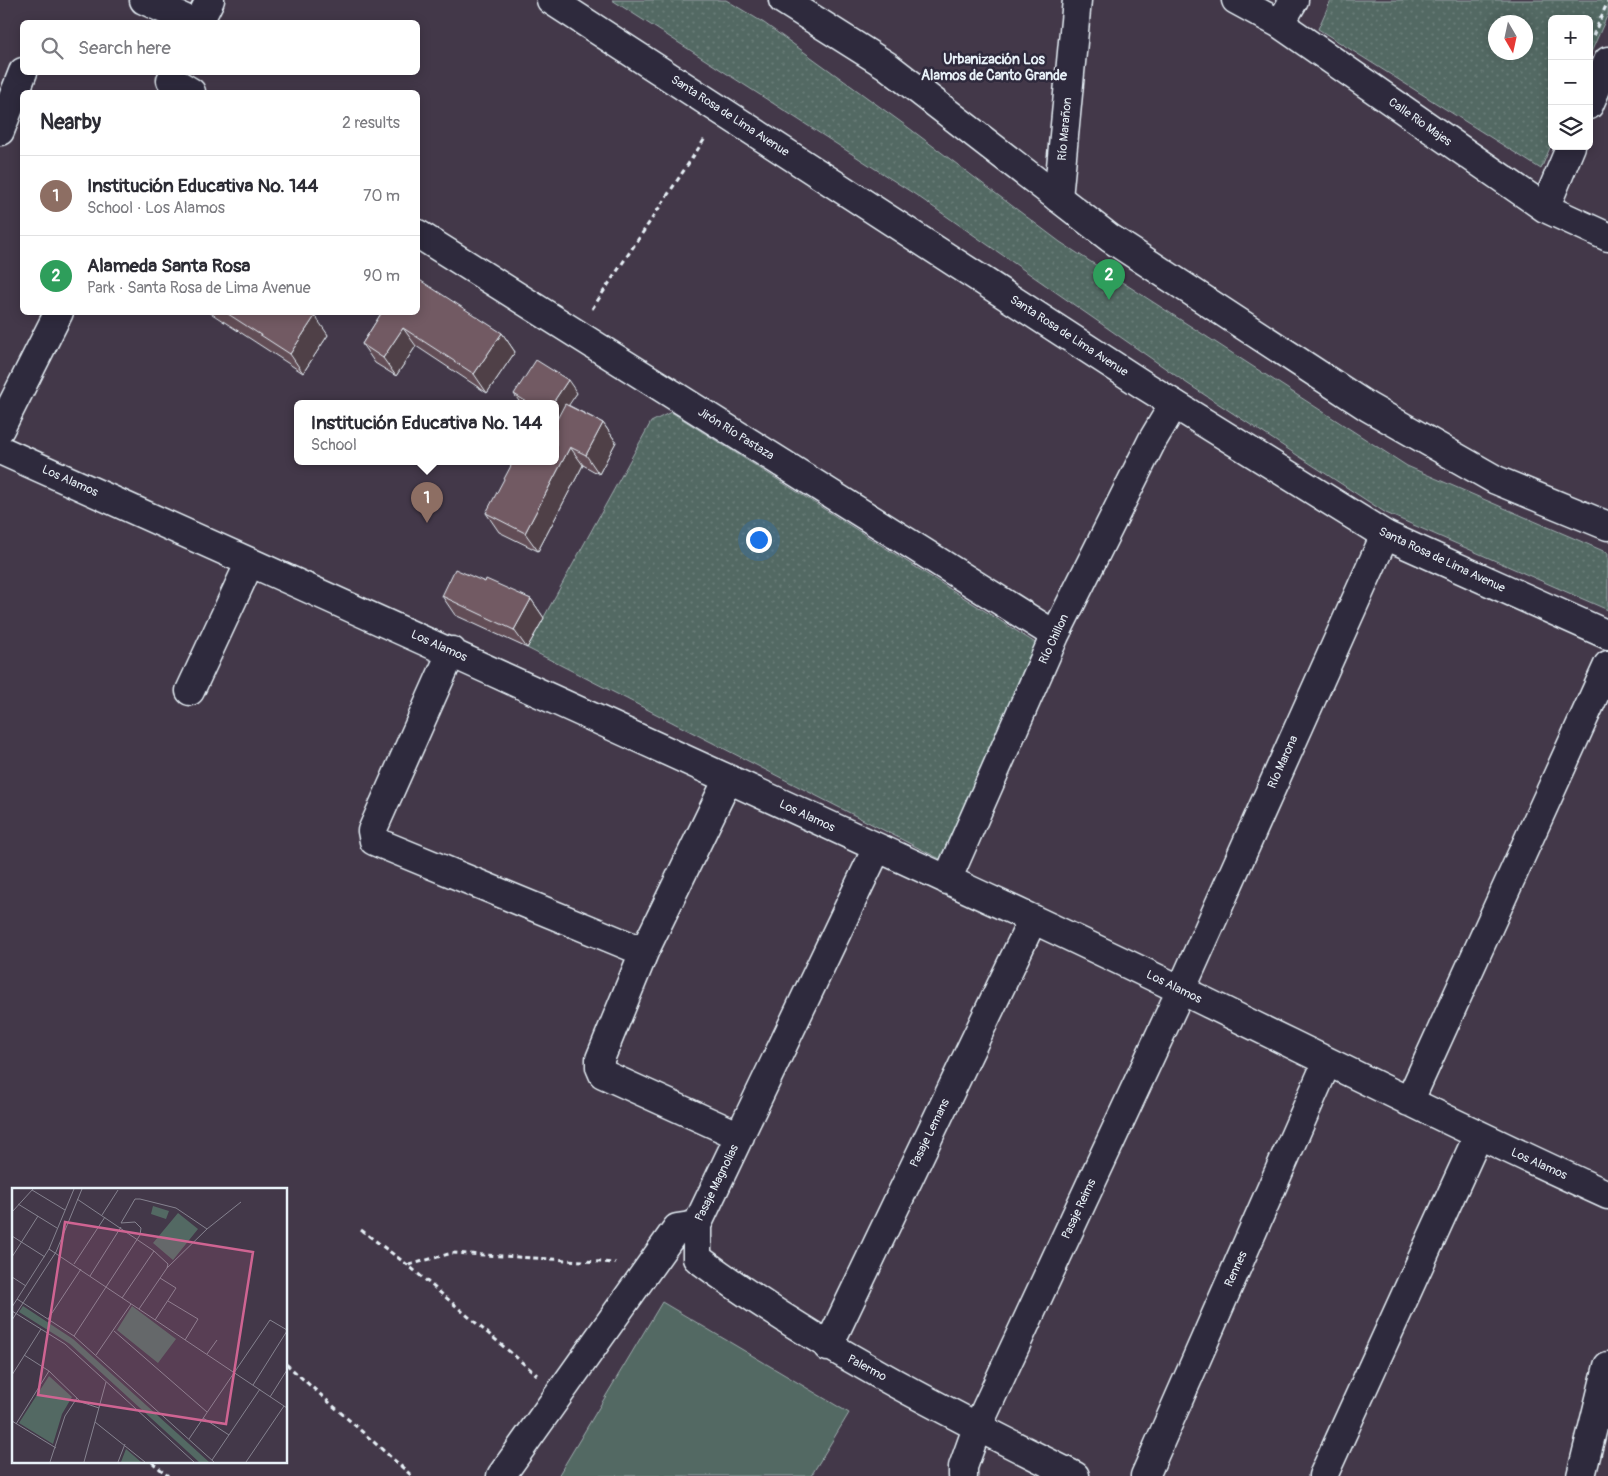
<!DOCTYPE html>
<meta charset="utf-8">
<style>
body{margin:0;font-family:Pangolin,sans-serif;background:#f7f7f7;color:#2b2b33}
.controls{position:absolute;right:15px;top:15px;display:grid;overflow:hidden;border-radius:8px;box-shadow:0 2px 12px #0003}
.controls button{width:45px;height:45px;display:grid;place-items:center;padding:0;border:0;border-bottom:1px solid #e1e1e2;background:#fff;color:#2b2b33;font:25px sans-serif}
.compass{position:absolute;left:1488px;top:15px;width:45px;height:45px;border-radius:50%;background:#fff;box-shadow:0 2px 12px #0003;rotate:171deg}
.you{position:absolute;left:758px;top:539px;width:18px;height:18px;margin:-12px;border:4px solid #fff;border-radius:50%;background:#1a73e8;box-shadow:0 0 0 8px #1a73e833}
.badge{display:grid;place-items:center;width:32px;height:32px;border-radius:50%;background:#8a764a;color:#fff;font-size:16px;font-weight:700}
.pin{position:absolute;translate:-50% -41px;filter:drop-shadow(0 1px 2px #0008)}
.pin::after{content:'';position:absolute;top:26px;width:18px;height:15px;background:inherit;clip-path:polygon(0 0,100% 0,50% 100%)}
.popup{position:absolute;left:294px;top:400px;width:265px;height:65px;box-sizing:border-box;display:grid;place-content:center;border-radius:8px;background:#fff;filter:drop-shadow(0 1px 4px #0005);font-size:16px;white-space:nowrap;color:#7c7c81}
.popup b{font-size:19px;color:#2b2b33}
.popup::after{content:'';position:absolute;left:50%;top:100%;margin-left:-10px;border:10px solid transparent;border-top-color:#fff}
.list{margin:0;padding:0;list-style:none}
h2{display:flex;justify-content:space-between;align-items:center;height:65px;margin:0;padding:0 20px;font-size:21px}
h2 small{font-size:16px;font-weight:400;color:#7c7c81}
.list li{display:grid;grid-template-columns:32px 1fr auto;gap:15px;align-items:center;box-sizing:border-box;height:80px;padding:0 20px;border-top:1px solid #e1e1e2}
.list b{display:block;font-size:19px;white-space:nowrap}
.list p{margin:0;font-size:16px;white-space:nowrap;color:#7c7c81}
.list em{font-size:16px;font-style:normal;color:#7c7c81}
.icon{flex:none;width:28px;height:28px;fill:none;stroke:currentColor;stroke-width:2;stroke-linecap:round;stroke-linejoin:round}
.map{position:relative;flex:none;width:1608px;height:1476px;overflow:hidden}
.search{position:absolute;background:#fff;box-shadow:0 2px 12px #0003;left:20px;top:20px;width:400px;height:55px;display:flex;align-items:center;gap:12px;box-sizing:border-box;padding:0 18px;border-radius:8px;color:#7c7c81;font-size:19px}
.panel{position:absolute;background:#fff;box-shadow:0 2px 12px #0003;left:20px;top:90px;width:400px;height:225px;border-radius:8px}
.map>svg:first-child{display:block}
.grass{fill:#536963;stroke:#9eadae}
.park{fill:url(#park-dots);stroke:#9eadae;fill-rule:evenodd}
.lines{fill:none;stroke-linecap:round;stroke-linejoin:round}
.minor-casing{stroke:#e8f1f8;stroke-width:31}
.major-casing{stroke:#e8f1f8;stroke-width:31}
.path{stroke:#e8f1f8;stroke-width:3;stroke-dasharray:5 4;stroke-linecap:butt}
.minor{stroke:#2f2a3d;stroke-width:28}
.major{stroke:#2f2a3d;stroke-width:28}
.wall{fill:#624d56;stroke:#e8f1f8}
.shaded-wall{fill:#503f46;stroke:#e8f1f8}
.building{fill:#725a64;stroke:#e8f1f8}
.labels{text-anchor:middle;dominant-baseline:central;stroke-width:5;stroke-linejoin:round;paint-order:stroke}
.street-label{font-size:12px;fill:#e8f1f8;stroke:#2f2a3d}
.neighbourhood-label{font-size:14px;font-weight:bold;fill:#e8f1f8;stroke:#2f2a3d}
.inset-road{fill:none;stroke:#85828f;stroke-width:1}
.view{fill:#cf6492;fill-opacity:0.15;stroke:#cf6492;stroke-width:2.5}
.inset-edge{fill:none;stroke:#e8f1f8;stroke-width:2.5}
</style>
<div class="map">
<svg width="1608" height="1476" viewBox="0 0 1608 1476">
<defs>
<pattern id="park-dots" width="8" height="8" patternUnits="userSpaceOnUse" patternTransform="scale(1.25)"><rect width="8" height="8" fill="#536963"/><path d="M2 2h.1M6 6h.1" fill="none" stroke="#6c7f7a" stroke-width="1.8" stroke-linecap="round"/></pattern>
</defs>
<rect width="100%" height="100%" fill="#433849"/>
<filter id="ink" filterUnits="userSpaceOnUse"><feTurbulence type="fractalNoise" baseFrequency=".02" numOctaves="2"/><feDisplacementMap in="SourceGraphic" scale="10" xChannelSelector="R" yChannelSelector="G"/><feConvolveMatrix kernelMatrix="1 2 1 2 8 2 1 2 1" color-interpolation-filters="sRGB"/></filter>
<g filter="url(#ink)">
<path class="grass" d="M 662,1302 L 849,1413 L 811,1476 L 558,1476 Z"/>
<path class="park" d="M 612,0 L 726,0 L 764,23 L 905,125 L 1060,242 L 1407,466 L 1608,553 L 1608,610 L 1386,513 L 1188,384 L 916,195 Z
M 1331,0 L 1608,0 L 1608,14 L 1589,57 L 1589,19 L 1552,19 L 1552,143 L 1541,169 L 1318,29 ZM 1496,22 L 1526,22 L 1526,52 L 1496,52 Z
M 671,412 L 1037,644 L 940,859 L 527,648 L 651,422 Z"/>
<g class="lines">
<defs>
<path id="minor" d="M 144,0 L 192,22
M 1236,0 L 1280,24 L 1545,208 L 1608,237
M 199,22 L 210,0
M 1280,24 L 1294,0
M 171,80 L 191,92
M 1589,105 L 1608,61
M 0,131 L 23,72
M 1058,198 L 1077,0
M 1545,208 L 1571,146
M 418,234 L 1055,635
M 0,429 L 59,312
M 0,450 C 344,604 688,759 1030,918 C 1224,1008 1413,1107 1608,1195
M 452,651 L 372,831 L 374,841 L 644,952
M 190,691 L 250,562
M 728,779 L 644,952 L 600,1059 L 600,1067 L 603,1074 L 740,1136
M 947,880 L 1055,635 L 1152,441 L 1174,404
M 1409,1102 L 1608,665
M 697,1225 L 697,1258 C 814,1345 944,1411 1075,1476
M 828,1347 L 1033,919
M 501,1476 L 677,1228 L 697,1225 L 877,848
M 963,1476 L 963,1467 L 977,1428 L 1181,990 L 1385,535
M 1145,1476 L 1327,1062
M 1323,1476 L 1478,1136"/>
<path id="major" d="M 551,0 L 1142,384 L 1385,535 L 1608,635
M 783,0 L 886,65 L 1110,238 L 1368,407 L 1496,480 L 1608,526
M 1581,1476 L 1608,1366"/>
</defs>
<use href="#minor" class="minor-casing"/>
<use href="#major" class="major-casing"/>
<path class="path" d="M 1593,36 L 1608,1
M 592,309 L 706,137
M 361,1230 L 409,1266 L 537,1375
M 409,1265 L 452,1253 L 616,1263
M 286,1364 L 412,1476
M 152,1462 L 168,1476"/>
<use href="#minor" class="minor"/>
<use href="#major" class="major"/>
</g>
<path class="wall" d="M 209,312 L 309,312 L 328,335 L 303,373 Z
M 382,312 L 502,333 L 515,352 L 487,393 L 416,346 L 396,376 L 375,363 L 362,344 Z
M 577,393 L 568,405 L 603,423 L 616,442 L 599,474 L 583,465 L 538,551 L 499,532 L 486,513 L 556,404 L 521,404 L 514,394 Z
M 485,582 L 531,599 L 544,618 L 527,648 L 455,615 L 442,596 Z"/>
<path class="shaded-wall" d="M 315,316 L 328,335 L 303,373 L 290,354 Z
M 403,328 L 416,346 L 396,376 L 383,358 Z
M 502,333 L 515,352 L 487,393 L 474,374 Z
M 568,380 L 577,393 L 556,424 L 556,404 L 552,404 Z
M 603,423 L 616,442 L 599,474 L 586,455 Z
M 570,447 L 583,465 L 538,551 L 525,533 Z
M 531,599 L 544,618 L 527,648 L 514,630 Z"/>
<path class="building" d="M 418,279 L 502,333 L 474,374 L 403,328 L 383,358 L 362,344 L 382,312 L 418,312 Z
M 225,312 L 309,312 L 315,316 L 290,354 Z
M 536,360 L 568,380 L 552,404 L 530,404 L 514,394 Z
M 565,404 L 603,423 L 586,455 L 570,447 L 525,533 L 486,513 L 513,462 L 556,462 L 556,420 L 556,421 Z
M 455,569 L 485,582 L 486,579 L 531,599 L 514,630 L 442,596 Z"/>
</g>
<g class="labels">
<g class="street-label">
<text transform="translate(730 116) rotate(33)">Santa Rosa de Lima Avenue</text>
<text transform="translate(1420 122) rotate(35)">Calle Rio Majes</text>
<text transform="translate(1065 129) rotate(-85)">Río Marañon</text>
<text transform="translate(1069 336) rotate(33)">Santa Rosa de Lima Avenue</text>
<text transform="translate(736 434) rotate(32)">Jirón Río Pastaza</text>
<text transform="translate(70 481) rotate(24)">Los Alamos</text>
<text transform="translate(1442 560) rotate(25)">Santa Rosa de Lima Avenue</text>
<text transform="translate(1054 639) rotate(-65)">Río Chillon</text>
<text transform="translate(439 646) rotate(24)">Los Alamos</text>
<text transform="translate(1283 762) rotate(-66)">Río Marona</text>
<text transform="translate(807 816) rotate(25)">Los Alamos</text>
<text transform="translate(1174 987) rotate(26)">Los Alamos</text>
<text transform="translate(930 1133) rotate(-64)">Pasaje Lemans</text>
<text transform="translate(1539 1164) rotate(24)">Los Alamos</text>
<text transform="translate(717 1183) rotate(-64)">Pasaje Magnolias</text>
<text transform="translate(1079 1209) rotate(-65)">Pasaje Reims</text>
<text transform="translate(1236 1269) rotate(-66)">Rennes</text>
<text transform="translate(867 1368) rotate(28)">Palermo</text>
</g>
<g class="neighbourhood-label">
<text x="994" y="59">Urbanización Los<tspan x="994" dy="16">Alamos de Canto Grande</tspan></text>
</g>
</g>
<g transform="translate(12 1188)">
<rect width="275" height="275" fill="#433849"/>
<path d="M 141,18 L 157,23 L 154,31 L 139,26 ZM 166,25 L 186,41 L 161,72 L 141,55 Z" fill="#536963"/>
<path d="M 11,118 L 61,151 L 197,274 L 187,274 L 58,156 L 7,124 ZM 120,118 L 164,151 L 146,175 L 105,142 ZM 37,188 L 60,209 L 50,226 L 41,256 L 7,235 ZM 114,261 L 129,274 L 109,274 Z" fill="#536963"/>
<path class="inset-road" d="M 20,2 L 53,22M 65,11 L 142,63 L 156,76 L 155,80M 6,16 L 45,40M 0,24 L 21,1M 90,27 L 106,2M 109,35 L 123,11 L 128,11 L 164,20 L 195,41M 0,48 L 33,69M 37,61 L 275,220M 0,69 L 26,28M 62,76 L 93,29M 78,88 L 109,39M 0,89 L 14,98M 110,110 L 142,63M 5,111 L 62,148 L 202,274M 156,113 L 186,131 L 173,152M 0,119 L 37,61 L 62,1M 127,121 L 155,80 L 195,41 L 229,14M 0,123 L 53,156 L 182,274M 36,131 L 69,81M 0,132 L 44,64 L 70,1M 143,132 L 164,100 L 148,90M 102,143 L 195,224M 62,148 L 128,47 L 129,40 L 123,34 L 109,35M 195,166 L 205,152M 12,167 L 37,183 L 69,214 L 87,220M 84,167 L 119,116M 0,187 L 29,141M 241,197 L 275,143M 258,209 L 275,182M 191,230 L 217,247M 0,233 L 44,260M 83,234 L 133,274M 4,236 L 37,183M 177,251 L 258,132 L 275,142M 200,272 L 248,201M 38,274 L 53,228 L 65,210M 72,274 L 94,194M 106,274 L 113,256M 234,274 L 272,218"/>
<path class="view" d="M 53,34 L 241,64 L 214,236 L 26,207 Z"/>
<rect width="275" height="275" class="inset-edge"/>
</g>
</svg>
<div class="controls">
<button>+</button>
<button>−</button>
<button><svg class="icon" aria-label="layers" viewBox="0 0 24 24"><path d="M12 4l9 5-9 5-9-5zM3 14l9 5 9-5"/></svg></button>
</div>
<svg class="compass" viewBox="-18 -18 36 36"><path d="M0-13l5 13h-10z" fill="#e53935"/><path d="M0 13l5-13h-10z" fill="#7c7c81"/></svg>
<div class="you"></div>
<div class="pin badge" style="left:427px;top:523px;background:#8d6e63">1</div>
<div class="popup"><b>Institución Educativa No. 144</b>School</div>
<div class="pin badge" style="left:1109px;top:300px;background:#2e9e5b">2</div>
<div class="search"><svg class="icon" aria-label="search" viewBox="0 0 24 24"><circle cx="10" cy="10" r="6"/><path d="M15 15l6 6"/></svg>Search here</div>
<section class="panel">
<h2>Nearby<small>2 results</small></h2>
<ul class="list">
<li><span class="badge" style="background:#8d6e63">1</span><div><b>Institución Educativa No. 144</b><p>School · Los Alamos</p></div><em>70 m</em></li>
<li><span class="badge" style="background:#2e9e5b">2</span><div><b>Alameda Santa Rosa</b><p>Park · Santa Rosa de Lima Avenue</p></div><em>90 m</em></li>
</ul>
</section>
</div>
